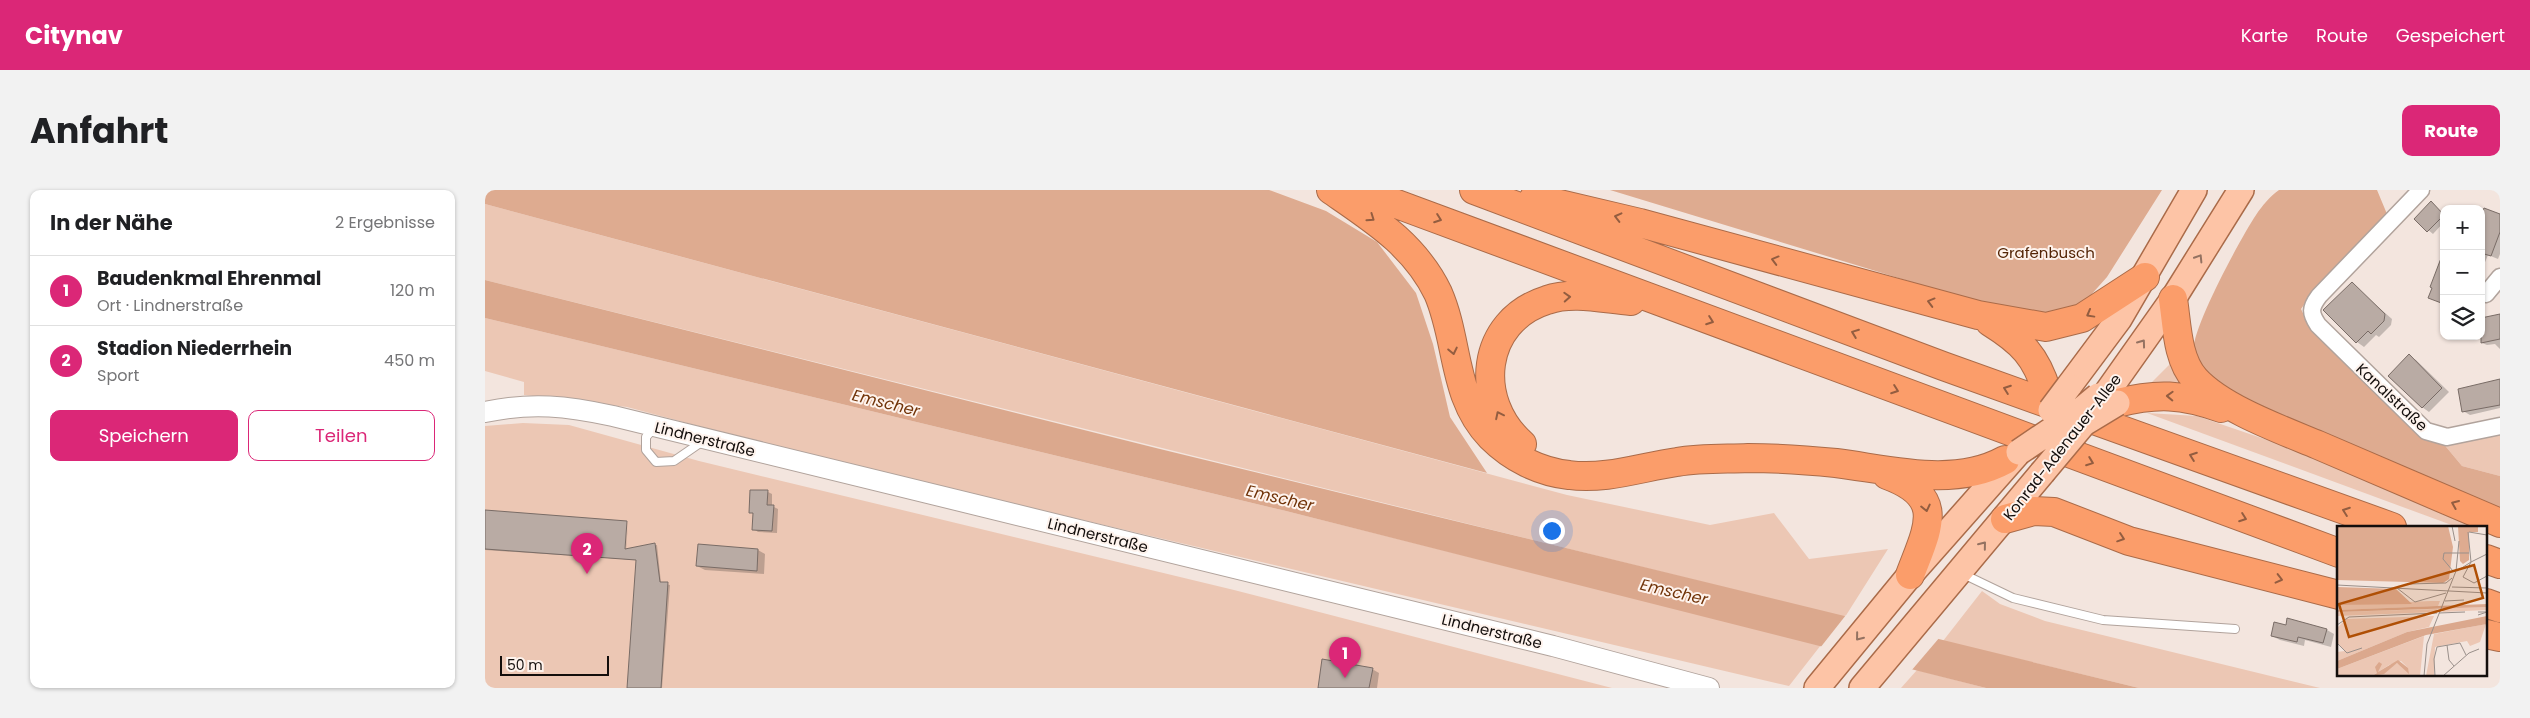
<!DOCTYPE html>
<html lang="de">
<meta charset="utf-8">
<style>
body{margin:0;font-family:Poppins,sans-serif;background:#f2f2f2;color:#202124}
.controls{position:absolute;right:15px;top:15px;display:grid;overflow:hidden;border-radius:10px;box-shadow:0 1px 4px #0004}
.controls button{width:45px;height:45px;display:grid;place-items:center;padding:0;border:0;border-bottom:1px solid #e0e0e0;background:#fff;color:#202124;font:25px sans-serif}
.scale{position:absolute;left:15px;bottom:12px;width:109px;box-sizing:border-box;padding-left:5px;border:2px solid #130e0c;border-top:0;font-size:14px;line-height:18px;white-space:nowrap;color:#130e0c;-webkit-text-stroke:4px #fef3ed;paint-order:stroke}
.you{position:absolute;left:1066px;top:340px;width:18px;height:18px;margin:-12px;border:4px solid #fff;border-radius:50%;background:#1a73e8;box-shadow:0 0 0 8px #1a73e833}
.badge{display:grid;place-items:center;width:32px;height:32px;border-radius:50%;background:#db2777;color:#fff;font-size:16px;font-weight:700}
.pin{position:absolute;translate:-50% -41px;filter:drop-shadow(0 1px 2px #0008)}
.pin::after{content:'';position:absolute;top:26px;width:18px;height:15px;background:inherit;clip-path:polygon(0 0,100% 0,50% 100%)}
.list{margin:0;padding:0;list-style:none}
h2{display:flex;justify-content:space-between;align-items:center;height:65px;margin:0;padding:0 20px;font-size:21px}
h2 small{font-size:16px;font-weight:400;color:#757577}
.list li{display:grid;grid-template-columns:32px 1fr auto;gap:15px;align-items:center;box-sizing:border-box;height:70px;padding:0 20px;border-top:1px solid #e0e0e0}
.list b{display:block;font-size:19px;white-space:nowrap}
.list p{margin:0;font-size:16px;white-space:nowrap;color:#757577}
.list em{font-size:16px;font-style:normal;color:#757577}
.actions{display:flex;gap:10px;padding:15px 20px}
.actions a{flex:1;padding:11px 0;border:1px solid #db2777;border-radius:10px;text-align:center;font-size:18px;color:#db2777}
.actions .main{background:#db2777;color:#fff}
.icon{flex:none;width:28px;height:28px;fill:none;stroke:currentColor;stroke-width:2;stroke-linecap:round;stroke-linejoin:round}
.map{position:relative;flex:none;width:2015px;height:498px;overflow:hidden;border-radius:10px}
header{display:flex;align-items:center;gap:30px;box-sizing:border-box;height:70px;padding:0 25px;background:#db2777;color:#fff}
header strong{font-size:24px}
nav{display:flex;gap:28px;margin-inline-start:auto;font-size:18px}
.intro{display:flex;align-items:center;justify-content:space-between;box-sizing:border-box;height:120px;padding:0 30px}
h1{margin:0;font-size:35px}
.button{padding:12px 22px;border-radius:10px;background:#db2777;color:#fff;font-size:18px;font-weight:700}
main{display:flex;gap:30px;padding:0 30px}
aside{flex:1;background:#fff;border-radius:10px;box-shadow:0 1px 4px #0004}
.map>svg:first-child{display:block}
.green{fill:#ecc7b4}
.forest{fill:#deab90}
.water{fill:#dba88d}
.pier{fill:#f3e5de}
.shadow{fill:#0003}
.building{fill:#b9aba4;stroke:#796c66}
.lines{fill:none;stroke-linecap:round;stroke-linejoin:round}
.service-casing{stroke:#b1a39c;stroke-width:10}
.minor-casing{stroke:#b1a39c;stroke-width:19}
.tertiary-casing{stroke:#b1a39c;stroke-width:22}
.primary-casing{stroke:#aa6b49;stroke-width:28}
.motorway-casing{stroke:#aa6b49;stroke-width:30}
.service{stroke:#fff;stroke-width:8}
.minor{stroke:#fff;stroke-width:16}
.tertiary{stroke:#fff;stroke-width:20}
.primary{stroke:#fdc4a6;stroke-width:25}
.motorway{stroke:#fb9d6a;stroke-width:28}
.primary-bridge-casing{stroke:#aa6b49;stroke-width:28;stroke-linecap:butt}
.primary-bridge{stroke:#fdc4a6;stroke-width:25}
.oneway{stroke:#935d40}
.oneway2{stroke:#947261}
.labels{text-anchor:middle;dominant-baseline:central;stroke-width:4;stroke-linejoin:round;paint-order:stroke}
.park-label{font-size:15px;fill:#542506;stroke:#fef3ed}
.street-label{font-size:15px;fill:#130e0c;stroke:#fef3ed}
.water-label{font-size:16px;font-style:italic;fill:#713308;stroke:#fef3ed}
.inset-road{fill:none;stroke:#998f8a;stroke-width:1}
.view{fill:#af4f05;fill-opacity:0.15;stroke:#af4f05;stroke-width:2.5}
.inset-edge{fill:none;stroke:#130e0c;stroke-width:2.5}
</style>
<header>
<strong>Citynav</strong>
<nav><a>Karte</a><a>Route</a><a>Gespeichert</a></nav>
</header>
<div class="intro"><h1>Anfahrt</h1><a class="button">Route</a></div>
<main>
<aside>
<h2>In der Nähe<small>2 Ergebnisse</small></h2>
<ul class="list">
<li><span class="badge">1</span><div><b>Baudenkmal Ehrenmal</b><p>Ort · Lindnerstraße</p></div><em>120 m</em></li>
<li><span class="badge">2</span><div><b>Stadion Niederrhein</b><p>Sport</p></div><em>450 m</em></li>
</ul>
<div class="actions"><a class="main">Speichern</a><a>Teilen</a></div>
</aside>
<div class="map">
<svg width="2015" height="498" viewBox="0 0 2015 498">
<rect width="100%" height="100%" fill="#f3e5de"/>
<path class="green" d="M 0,14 L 1082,305 L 1225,335 L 1289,323 L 1324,369 L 1403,359 L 1360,427 L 1242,398 L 0,90 Z
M 0,128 L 801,321 L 1336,455 L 1304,496 L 330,267 L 142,217 L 39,205 L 39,192 L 0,181 Z
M 1690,169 L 1711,199 L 1667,192 Z
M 1662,223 L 1712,226 L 1791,253 L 1994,337 L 1972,337 Z
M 38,233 L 84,235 L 214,271 L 749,400 L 1127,498 L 0,498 L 0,236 Z
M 2015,243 L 2015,286 L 1977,276 L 1957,252 Z
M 1497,401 L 1515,414 L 1560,431 L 1835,498 L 1654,498 L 1458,451 Z
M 1432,480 L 1501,498 L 1416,498 Z"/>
<path class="forest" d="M 0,0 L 784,0 L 841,21 L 892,52 L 931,103 L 948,154 L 965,227 L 1002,283 L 0,14 Z
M 1125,0 L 1677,0 L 1622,87 L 1588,125 L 1525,122 Z
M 1794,0 L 1892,0 L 1902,24 L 1825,106 L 1816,119 L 1825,138 L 1871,183 L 1957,252 L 1977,276 L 2015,286 L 2015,318 L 1749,204 C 1734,193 1716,181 1709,164 C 1702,146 1758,44 1771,25 C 1777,16 1785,6 1794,0 Z"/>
<path class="water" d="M 0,90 L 675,259 L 1654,498 L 1501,498 L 801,321 L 0,128 Z"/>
<path class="pier" d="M 1361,425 L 1455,447 L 1426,481 L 1335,458 Z"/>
<path class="shadow" d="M 1946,13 L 1959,24 L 1959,32 L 1948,44 L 1930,29 Z
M 2015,25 L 2015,64 L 2013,69 L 2003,65 L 1996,82 L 1996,27 Z
M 1867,94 L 1907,129 L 1906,135 L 1894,147 L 1891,145 L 1879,157 L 1872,152 L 1840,120 Z
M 2015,125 L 2015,159 L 2010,154 L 2002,155 L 1997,153 L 1996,146 Z
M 1924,166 L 1931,170 L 1964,202 L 1944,222 L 1937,217 Z
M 2015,190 L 2015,218 L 1985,225 L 1978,221 Z
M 283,302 L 287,304 L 287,316 L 293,319 L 292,343 L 273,342 L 269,339 L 269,324 L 265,322 Z
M 0,321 L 140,365 L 143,333 L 141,360 L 172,355 L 176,393 L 185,395 L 177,498 L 143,498 L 152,370 L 0,360 Z
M 273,360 L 280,364 L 279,384 L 220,380 L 212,376 Z
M 1803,430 L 1842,440 L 1849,444 L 1846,457 L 1820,450 L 1819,456 L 1795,450 L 1787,446 L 1801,436 Z
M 887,479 L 894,483 L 892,498 L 834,498 Z"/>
<path class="building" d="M 1946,11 L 1959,25 L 1942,42 L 1929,29 Z
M 1999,18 L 2015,24 L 2015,42 L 2006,66 L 1996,63 L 1996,24 Z
M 1958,63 L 1959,63 L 1959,114 L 1943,108 L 1947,98 L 1945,97 Z
M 1867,92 L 1900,124 L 1899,131 L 1886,144 L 1883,141 L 1871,153 L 1838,120 Z
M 2015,124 L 2015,149 L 1996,153 L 1996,128 Z
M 1924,164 L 1957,198 L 1937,218 L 1903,186 Z
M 2015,189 L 2015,215 L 1977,222 L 1973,199 Z
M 265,300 L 283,300 L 282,315 L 289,315 L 287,341 L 267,340 L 268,323 L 264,323 Z
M 0,320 L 142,331 L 140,359 L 170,353 L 175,392 L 183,392 L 176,498 L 142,498 L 151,370 L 0,359 Z
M 213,354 L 273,359 L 272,381 L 211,376 Z
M 1802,428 L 1842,439 L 1838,453 L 1813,447 L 1812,452 L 1786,446 L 1789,432 L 1801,435 Z
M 837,469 L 888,478 L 884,498 L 833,498 Z"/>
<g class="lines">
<defs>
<path id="service" d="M 169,238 L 161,247 L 161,260 L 171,272 L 189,271 L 218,251
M 1478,384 L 1528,408 L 1618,430 L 1750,439"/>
<path id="minor" d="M 1936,0 L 1834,106 C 1825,118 1825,123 1833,135 L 1941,241 L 1962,247 L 2015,236
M 2001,104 L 2015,87"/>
<path id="tertiary" d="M 0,222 C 47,212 82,216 128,226 L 1068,456 L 1224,498"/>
<path id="primary" d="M 1584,196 L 1634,129 L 1709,0
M 1618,208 L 1688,109 L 1756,0
M 1332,498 L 1425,385 L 1532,264
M 1377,498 L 1557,283"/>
<path id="motorway" d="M 846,0 C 888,29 930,55 953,103 C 974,151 967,207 1006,247 C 1027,268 1055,282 1084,285 C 1120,290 1157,277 1192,272 C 1215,268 1240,269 1263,268 C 1293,268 1322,270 1351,273 C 1406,280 1469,298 1520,270
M 874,0 L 1854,363
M 989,0 L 1458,176 L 1907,337
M 1049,8 L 1155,33 L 1493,125 L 1561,137 L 1597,128 L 1660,87
M 1688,109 C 1692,135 1692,169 1710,189 C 1736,218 1797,240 1833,255 C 1894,281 1954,307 2015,333
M 1505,132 C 1537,152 1551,166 1562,202
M 1632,213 C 1672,203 1697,204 1736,218
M 1037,254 C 988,211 995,131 1062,110 C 1088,101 1119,109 1146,111
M 1402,285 C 1462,307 1443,337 1425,385
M 1520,329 L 1549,321 L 1569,322 L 1644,351 L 1854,405
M 2001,369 L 2015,374
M 2001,413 L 2015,418
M 2001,444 L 2015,447"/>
</defs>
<use href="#service" class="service-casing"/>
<use href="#minor" class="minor-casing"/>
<use href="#tertiary" class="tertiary-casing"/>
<use href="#primary" class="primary-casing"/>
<use href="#motorway" class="motorway-casing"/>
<use href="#service" class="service"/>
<use href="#minor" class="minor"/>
<use href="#tertiary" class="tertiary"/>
<use href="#primary" class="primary"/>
<use href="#motorway" class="motorway"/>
<defs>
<path id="primary-bridge" d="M 1566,220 L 1584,196
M 1599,233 L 1632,213
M 1534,262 L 1595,221 L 1613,206
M 1557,283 L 1608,222"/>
</defs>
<use href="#primary-bridge" class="primary-bridge-casing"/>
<use href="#primary-bridge" class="primary-bridge"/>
</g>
<defs><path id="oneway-chevron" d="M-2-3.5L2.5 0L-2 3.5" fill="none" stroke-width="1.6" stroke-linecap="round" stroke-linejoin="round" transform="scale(1.25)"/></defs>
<g class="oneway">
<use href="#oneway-chevron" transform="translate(1133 27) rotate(-166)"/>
<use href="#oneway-chevron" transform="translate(886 28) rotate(35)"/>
<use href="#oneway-chevron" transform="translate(953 29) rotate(20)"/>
<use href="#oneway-chevron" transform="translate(1290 70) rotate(-165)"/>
<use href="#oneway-chevron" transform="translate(1082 107) rotate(-3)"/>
<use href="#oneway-chevron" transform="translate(1446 112) rotate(-165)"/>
<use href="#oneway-chevron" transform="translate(1605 124) rotate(151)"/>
<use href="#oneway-chevron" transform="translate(1225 131) rotate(20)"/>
<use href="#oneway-chevron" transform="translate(1370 143) rotate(-159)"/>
<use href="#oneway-chevron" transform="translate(968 161) rotate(78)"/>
<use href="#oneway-chevron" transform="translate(1522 199) rotate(-160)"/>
<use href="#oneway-chevron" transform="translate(1410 200) rotate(20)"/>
<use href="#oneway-chevron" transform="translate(1685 206) rotate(-178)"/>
<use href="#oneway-chevron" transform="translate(1014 225) rotate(-116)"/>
<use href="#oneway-chevron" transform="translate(1708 266) rotate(-160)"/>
<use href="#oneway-chevron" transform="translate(1605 272) rotate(21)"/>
<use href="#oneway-chevron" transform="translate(1970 314) rotate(-157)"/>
<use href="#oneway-chevron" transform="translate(1441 318) rotate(77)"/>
<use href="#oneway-chevron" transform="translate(1861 321) rotate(-160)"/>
<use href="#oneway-chevron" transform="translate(1758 328) rotate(20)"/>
<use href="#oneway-chevron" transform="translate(1636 348) rotate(19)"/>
<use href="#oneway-chevron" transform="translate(1794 389) rotate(14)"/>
</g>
<g class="oneway2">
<use href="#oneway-chevron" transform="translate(1714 68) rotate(-58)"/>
<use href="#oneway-chevron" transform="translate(1657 153) rotate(-54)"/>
<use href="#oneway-chevron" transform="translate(1498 355) rotate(-51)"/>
<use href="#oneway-chevron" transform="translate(1374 447) rotate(129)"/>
</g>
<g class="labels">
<g class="park-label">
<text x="1561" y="62">Grafenbusch</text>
</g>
<g class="street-label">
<text transform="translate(1907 207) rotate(43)">Kanalstraße</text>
<text transform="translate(220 249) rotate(14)">Lindnerstraße</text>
<text transform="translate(1577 257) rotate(-52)">Konrad-Adenauer-Allee</text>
<text transform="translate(613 345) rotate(14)">Lindnerstraße</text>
<text transform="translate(1007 441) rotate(14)">Lindnerstraße</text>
</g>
<g class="water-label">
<text transform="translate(401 213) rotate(14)">Emscher</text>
<text transform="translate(795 308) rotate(13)">Emscher</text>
<text transform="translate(1189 402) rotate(13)">Emscher</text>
</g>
</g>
<g transform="translate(1852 336)">
<rect width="150" height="150" fill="#f3e5de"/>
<path d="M 94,75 L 103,75 L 101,80 L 0,84 L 0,79 ZM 150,81 L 150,84 L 105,86 L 107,82 ZM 100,83 L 99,86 L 0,90 L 0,86 ZM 97,90 L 92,101 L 70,106 L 0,135 L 0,126 L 8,125 L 0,117 L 0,102 L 9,93 ZM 149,98 L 143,116 L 133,120 L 130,115 L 98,121 L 97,150 L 89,150 L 97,108 ZM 87,110 L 83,150 L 40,150 L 60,137 L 71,142 L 64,135 L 52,139 L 35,150 L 0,150 L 0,143 Z" fill="#ecc7b4"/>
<path d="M 0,0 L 111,0 L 116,21 L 112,53 L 106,57 L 0,54 ZM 121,0 L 141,0 L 141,6 L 132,6 L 132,34 L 126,38 L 123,35 ZM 0,61 L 59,63 L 75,78 L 0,79 Z" fill="#deab90"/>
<path d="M 150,78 L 150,81 L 0,86 L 0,84 ZM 150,90 L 150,98 L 89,109 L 0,143 L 0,135 L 70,106 ZM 61,134 L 71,142 L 72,148 L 60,137 L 47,148 L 35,150 L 40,147 L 38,141 L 42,136 L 45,138 L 41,146 Z" fill="#dba88d"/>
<path class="inset-road" d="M 115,0 L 118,15M 131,6 L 134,36 L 126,51 L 137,57 L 150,50M 132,6 L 150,9M 134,36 L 150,28M 116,45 L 106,33 L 107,27 L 132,27M 120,45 L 134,36M 71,58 L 109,57 L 115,52M 0,59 L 150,67M 115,61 L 150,62M 60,62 L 78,76 L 109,67M 108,75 L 127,74M 102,87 L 128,86M 141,89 L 150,86 L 141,86M 0,99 L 12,91 L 100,87M 0,117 L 10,127 L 25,122M 110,119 L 112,134 L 117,140M 87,150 L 90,118 L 119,45 L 122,15M 98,150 L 97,133 L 100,121 L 123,117 L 129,129M 106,150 L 132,127 L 142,123"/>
<path class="view" d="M 137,39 L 146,72 L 12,111 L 2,78 Z"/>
<rect width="150" height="150" class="inset-edge"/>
</g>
</svg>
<div class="controls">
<button>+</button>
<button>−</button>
<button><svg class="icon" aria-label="layers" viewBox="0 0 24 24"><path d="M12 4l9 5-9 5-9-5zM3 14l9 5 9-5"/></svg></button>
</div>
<div class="scale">50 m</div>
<div class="you"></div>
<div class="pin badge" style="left:860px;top:488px">1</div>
<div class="pin badge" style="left:102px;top:384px">2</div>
</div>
</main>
